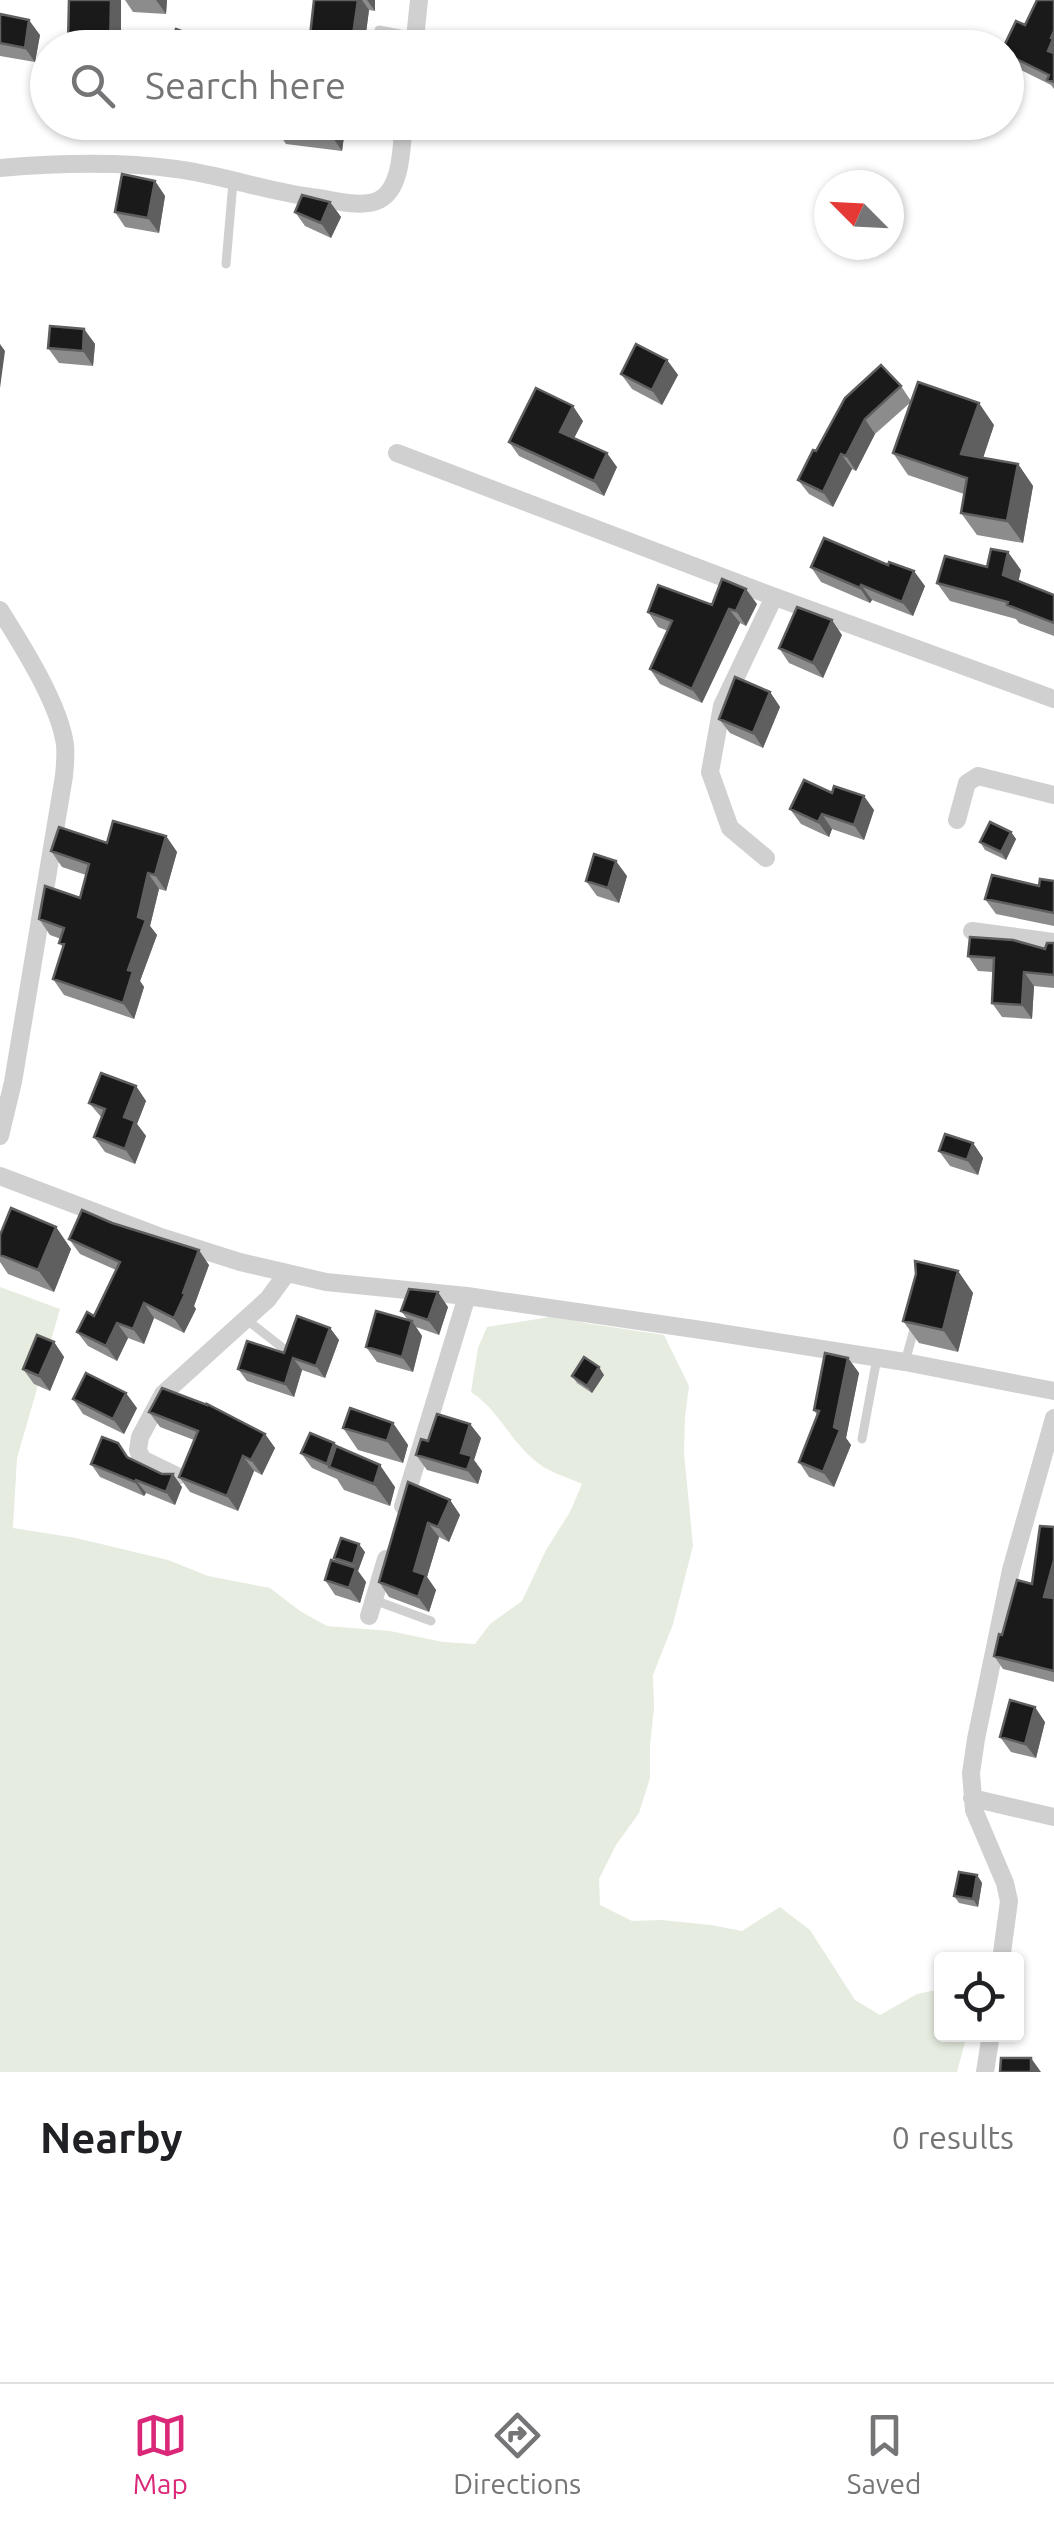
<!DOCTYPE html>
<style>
body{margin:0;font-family:Ubuntu,sans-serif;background:#f6f6f6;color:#202124}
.controls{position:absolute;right:30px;bottom:30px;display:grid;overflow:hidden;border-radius:10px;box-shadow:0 2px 8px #0004}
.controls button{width:90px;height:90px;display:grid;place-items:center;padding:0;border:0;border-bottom:2px solid #e0e0e0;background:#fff;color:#202124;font:50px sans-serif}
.compass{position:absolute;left:814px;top:170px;width:90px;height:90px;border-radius:50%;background:#fff;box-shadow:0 2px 8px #0004;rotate:294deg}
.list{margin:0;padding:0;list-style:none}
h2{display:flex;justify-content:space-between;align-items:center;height:130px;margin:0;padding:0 40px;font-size:42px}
h2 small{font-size:32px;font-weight:400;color:#757577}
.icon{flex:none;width:55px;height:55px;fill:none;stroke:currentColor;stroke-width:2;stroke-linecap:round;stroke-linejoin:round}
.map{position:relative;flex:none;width:1054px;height:2072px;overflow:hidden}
.search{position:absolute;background:#fff;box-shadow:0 2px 8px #0004;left:30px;right:30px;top:30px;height:110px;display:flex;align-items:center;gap:25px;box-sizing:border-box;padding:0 35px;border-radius:55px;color:#757577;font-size:38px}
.sheet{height:310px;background:#fff}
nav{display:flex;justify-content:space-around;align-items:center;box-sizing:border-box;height:140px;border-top:2px solid #e0e0e0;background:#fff;font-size:28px;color:#757577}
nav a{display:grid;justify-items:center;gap:5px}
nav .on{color:#db2777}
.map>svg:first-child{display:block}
.green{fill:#e6ecdf}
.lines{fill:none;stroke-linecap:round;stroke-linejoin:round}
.lane{stroke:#d0d0d0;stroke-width:9}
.street{stroke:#d0d0d0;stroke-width:18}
.wall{fill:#8c8c8c}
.shaded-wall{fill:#5f5f5f}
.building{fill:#1a1a1a;stroke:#5f5f5f;stroke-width:2.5}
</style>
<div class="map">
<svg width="1054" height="2072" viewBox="0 0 1054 2072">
<rect width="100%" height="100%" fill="#fff"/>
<path class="green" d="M 0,1287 L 60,1309 L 17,1458 L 13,1528 L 76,1538 L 168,1560 L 208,1576 L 270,1588 L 300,1611 L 327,1626 L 390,1631 L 443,1642 L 475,1644 L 490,1624 L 522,1601 L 546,1550 L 570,1512 L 582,1484 C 568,1477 550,1473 538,1463 C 510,1442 501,1412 471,1392 L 478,1348 L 487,1327 L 556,1316 L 585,1323 L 664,1335 L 689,1386 L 685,1417 L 684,1453 L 693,1546 L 673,1624 L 653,1675 L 654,1708 L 650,1745 L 650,1778 L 639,1813 L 616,1845 L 599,1879 L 600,1905 L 632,1921 L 662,1920 L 711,1925 L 742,1931 L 780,1907 L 810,1930 L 855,2000 L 880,2015 L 917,1994 L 941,1989 L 942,2034 L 967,2035 L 957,2072 L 0,2072 Z"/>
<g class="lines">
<path class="lane" d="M 379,30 L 416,37
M 226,264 L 233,182
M 247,1320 L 288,1352
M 905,1362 L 915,1326
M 862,1439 L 877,1358
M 374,1600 L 431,1621"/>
<path class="street" d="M 414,48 L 419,0
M 0,168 C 59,163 117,161 176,169 C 222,175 266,191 311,197 C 331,199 361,209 379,200 C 403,188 401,145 404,122
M 397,453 L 764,593 L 1054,699
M 0,610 C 22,645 60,705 65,745 C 66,755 65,766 64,776 L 13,1082 L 0,1136
M 957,820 L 967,783 L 978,776 L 1054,795
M 766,858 L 730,828 L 710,772 L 722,706 L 774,597
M 972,931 L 1054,942
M 0,1176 L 158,1236 L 240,1262 L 326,1282 L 467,1296 L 708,1331 L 905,1362 L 1054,1391
M 177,1476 L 142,1459 L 138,1450 L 140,1437 L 163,1394 L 268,1299 L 287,1273
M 403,1506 L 467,1296
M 369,1616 L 386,1559
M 972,1798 L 1054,1817
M 1001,1960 L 1009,1901 L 1005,1883 L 974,1810 L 971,1773 L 976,1739 L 1011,1570 L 1054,1418
M 985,2072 L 991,2034"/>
</g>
<path class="wall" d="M 125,0 L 167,0 L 166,14 L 133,12 Z
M 314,0 L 375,0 L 375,11 L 369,10 L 364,48 L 318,48 L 310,36 Z
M 1054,0 L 1054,89 L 1051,85 L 1011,65 L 1006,58 L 1006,48 L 1025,25 Z
M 0,14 L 40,35 L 35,62 L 0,56 Z
M 271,122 L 346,122 L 342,151 L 286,144 Z
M 155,181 L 165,196 L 159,233 L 125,227 L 115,212 Z
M 330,202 L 341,217 L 331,238 L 305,226 L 295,212 Z
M 84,329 L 95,344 L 93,366 L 59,363 L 48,348 Z
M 667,360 L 678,375 L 662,405 L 632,389 L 621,374 Z
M 901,386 L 911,401 L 994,425 L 983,458 L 1018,464 L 1033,486 L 1023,543 L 977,535 L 961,513 L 964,494 L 908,475 L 893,453 L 911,402 L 875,434 L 856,471 L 852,469 L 833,507 L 809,494 L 798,480 L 816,451 Z
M 583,421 L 574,438 L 617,467 L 604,496 L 519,456 L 509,442 Z
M 811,567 L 925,586 L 913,616 L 872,600 L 870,603 L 821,582 Z
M 987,567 L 1021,570 L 1018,581 L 1054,595 L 1054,636 L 1019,623 L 1016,619 L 950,601 L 937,583 Z
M 757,604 L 746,626 L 740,623 L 702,703 L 660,684 L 650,669 L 668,631 L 658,627 L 648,612 L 712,605 Z
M 842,635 L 823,678 L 789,663 L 779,648 Z
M 770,692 L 780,707 L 763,748 L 730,733 L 719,719 Z
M 832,793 L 874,810 L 864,840 L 832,829 L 829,837 L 801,824 L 790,809 Z
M 1011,832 L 1016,839 L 1006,860 L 985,850 L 980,842 Z
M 166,836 L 177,852 L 166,891 L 159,889 L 150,926 L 157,935 L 140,981 L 144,987 L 134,1019 L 64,995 L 53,979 L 63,947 L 59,943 L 61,939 L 50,935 L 39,919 L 80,898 L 86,875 L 62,867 L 51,851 Z
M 627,876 L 619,903 L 597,896 L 586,881 Z
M 1054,881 L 1054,926 L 996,914 L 985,899 Z
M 1054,943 L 1054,988 L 1034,986 L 1032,1019 L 1002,1017 L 992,1003 L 993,972 L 978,971 L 968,956 L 1045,949 Z
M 136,1086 L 146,1101 L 137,1124 L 146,1136 L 135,1164 L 105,1152 L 94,1137 L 102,1118 L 89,1103 Z
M 973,1143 L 983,1158 L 978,1175 L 950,1166 L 939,1151 Z
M 56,1227 L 71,1249 L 54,1292 L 8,1274 L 0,1262 L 0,1255 Z
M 69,1239 L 209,1265 L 194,1306 L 196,1309 L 184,1333 L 154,1318 L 144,1344 L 128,1338 L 117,1361 L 88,1346 L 77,1332 L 94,1316 L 116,1270 L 80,1254 Z
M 958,1271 L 973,1293 L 958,1352 L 919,1343 L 903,1321 Z
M 448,1307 L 439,1335 L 416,1327 L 422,1336 L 413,1372 L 377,1362 L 366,1347 L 408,1320 L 401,1311 Z
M 330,1328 L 339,1340 L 325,1378 L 302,1370 L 294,1397 L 247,1381 L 238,1369 L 284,1353 Z
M 54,1342 L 64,1357 L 50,1391 L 34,1384 L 23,1369 Z
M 848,1358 L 859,1373 L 846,1438 L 851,1445 L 834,1487 L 809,1477 L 799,1462 L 817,1415 L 814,1410 Z
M 604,1375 L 592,1393 L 577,1383 L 572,1376 Z
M 73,1399 L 137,1408 L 124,1434 L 83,1414 Z
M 149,1412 L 265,1434 L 275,1448 L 262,1475 L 254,1471 L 238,1511 L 190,1492 L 179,1477 L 194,1440 L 160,1427 Z
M 393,1423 L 408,1445 L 403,1463 L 358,1450 L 343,1428 Z
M 470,1424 L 481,1438 L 474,1460 L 482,1471 L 478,1484 L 427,1470 L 416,1455 L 428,1441 Z
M 334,1443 L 395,1487 L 390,1506 L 344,1490 L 337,1479 L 312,1468 L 301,1453 Z
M 128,1457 L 182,1487 L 175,1505 L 146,1493 L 144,1496 L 100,1477 L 91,1464 Z
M 408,1482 L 450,1500 L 460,1515 L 449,1542 L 439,1537 L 427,1577 L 436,1590 L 429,1612 L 389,1597 L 379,1582 Z
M 1054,1527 L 1054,1682 L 1003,1669 L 994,1656 L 1032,1584 Z
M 365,1552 L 358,1571 L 366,1582 L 360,1603 L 335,1595 L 325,1580 L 336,1561 L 334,1558 Z
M 1045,1722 L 1036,1758 L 1011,1752 L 1000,1737 Z
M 977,1875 L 982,1883 L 978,1907 L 959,1903 L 954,1896 Z"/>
<path class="shaded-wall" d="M 111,0 L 121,0 L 121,48 L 110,48 Z
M 156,0 L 167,0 L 166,14 Z
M 358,0 L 362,0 L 369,10 L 364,48 L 356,48 L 352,42 Z
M 367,0 L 375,0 L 375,11 Z
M 29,20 L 40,35 L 35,62 L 25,48 Z
M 1054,31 L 1054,60 L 1048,51 Z
M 328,122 L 346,122 L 342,151 L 327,129 Z
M 155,181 L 165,196 L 159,233 L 148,218 Z
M 330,202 L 341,217 L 331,238 L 321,223 Z
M 84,329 L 95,344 L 93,366 L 83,351 Z
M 0,344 L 5,351 L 0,388 Z
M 667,360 L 678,375 L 662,405 L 652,390 Z
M 979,403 L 994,425 L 977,476 L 961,454 Z
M 573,406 L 583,421 L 570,446 L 560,432 Z
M 865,419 L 875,434 L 856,471 L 846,456 Z
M 607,453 L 617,467 L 604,496 L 594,481 Z
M 841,454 L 852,469 L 833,507 L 823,492 Z
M 1018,464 L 1033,486 L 1023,543 L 1007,521 Z
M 1008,552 L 1021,570 L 1016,593 L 1003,575 Z
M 914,571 L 925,586 L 913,616 L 902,602 Z
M 861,585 L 872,600 L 870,603 L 860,588 Z
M 746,589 L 757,604 L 746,626 L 736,611 Z
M 729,609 L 740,623 L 702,703 L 692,689 Z
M 832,620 L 842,635 L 823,678 L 813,663 Z
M 770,692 L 780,707 L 763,748 L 753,733 Z
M 864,796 L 874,810 L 864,840 L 854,825 Z
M 822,814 L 832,829 L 829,837 L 818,822 Z
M 1011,832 L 1016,839 L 1006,860 L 1001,852 Z
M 166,836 L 177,852 L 166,891 L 155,875 Z
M 616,861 L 627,876 L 619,903 L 608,888 Z
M 148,873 L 159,889 L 150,926 L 157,935 L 140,981 L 144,987 L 134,1019 L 123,1003 L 128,970 Z
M 1024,972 L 1034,986 L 1032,1019 L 1022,1005 Z
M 136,1086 L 146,1101 L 137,1124 L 146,1136 L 135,1164 L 125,1149 L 124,1117 Z
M 973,1143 L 983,1158 L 978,1175 L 967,1160 Z
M 56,1227 L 71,1249 L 54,1292 L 38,1270 Z
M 199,1250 L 209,1265 L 194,1306 L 196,1309 L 184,1333 L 174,1318 Z
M 958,1271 L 973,1293 L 958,1352 L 943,1330 Z
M 438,1292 L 448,1307 L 439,1335 L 428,1320 Z
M 144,1303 L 154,1318 L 144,1344 L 133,1329 Z
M 412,1321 L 422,1336 L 413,1372 L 402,1357 Z
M 117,1323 L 128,1338 L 117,1361 L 106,1346 Z
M 330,1328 L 339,1340 L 325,1378 L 316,1366 Z
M 54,1342 L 64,1357 L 50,1391 L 39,1376 Z
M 293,1358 L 302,1370 L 294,1397 L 285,1384 Z
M 848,1358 L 859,1373 L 846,1438 L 851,1445 L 834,1487 L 823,1472 L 834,1427 Z
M 599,1367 L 604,1375 L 592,1393 L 587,1386 Z
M 126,1393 L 137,1408 L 124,1434 L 113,1419 Z
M 393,1423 L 408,1445 L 403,1463 L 387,1441 Z
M 470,1424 L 481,1438 L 474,1460 L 482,1471 L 478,1484 L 467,1470 L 461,1453 Z
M 265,1434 L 275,1448 L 262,1475 L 251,1460 Z
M 334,1443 L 345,1458 L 329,1467 L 337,1479 L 327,1464 Z
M 243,1456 L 254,1471 L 238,1511 L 227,1496 Z
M 380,1465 L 395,1487 L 390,1506 L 374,1484 Z
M 173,1474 L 182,1487 L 175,1505 L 166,1492 Z
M 136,1480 L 146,1493 L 144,1496 L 135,1482 Z
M 450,1500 L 460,1515 L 449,1542 L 438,1527 Z
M 428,1523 L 439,1537 L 427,1577 L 436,1590 L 429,1612 L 418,1597 L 414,1571 Z
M 359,1544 L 365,1552 L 358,1571 L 366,1582 L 360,1603 L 349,1588 L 356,1568 L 353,1564 Z
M 1054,1560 L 1054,1606 L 1044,1597 Z
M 1035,1707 L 1045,1722 L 1036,1758 L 1025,1744 Z
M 977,1875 L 982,1883 L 978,1907 L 973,1899 Z
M 1031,2058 L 1041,2072 L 1031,2072 Z"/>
<path class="building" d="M 69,0 L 111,0 L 110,48 L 69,48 L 70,43 L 68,43 Z
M 314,0 L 358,0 L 352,42 L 310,36 Z
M 1037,0 L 1054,0 L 1054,31 L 1051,38 L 1053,39 L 1048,51 L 1054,53 L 1054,82 L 1047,80 L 1049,75 L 1006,54 L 1006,48 L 1003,48 L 1016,21 L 1025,25 Z
M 0,14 L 29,20 L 25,48 L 0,43 Z
M 176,29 L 202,39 L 203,36 L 243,48 L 169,48 Z
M 273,122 L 328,122 L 327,129 Z
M 122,174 L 155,181 L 148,218 L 115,212 Z
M 302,195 L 330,202 L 321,223 L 295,212 Z
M 50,326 L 84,329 L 83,351 L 48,348 Z
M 636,344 L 667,360 L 652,390 L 621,374 Z
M 881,365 L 901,386 L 865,419 L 846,456 L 841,454 L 823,492 L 798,480 L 813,450 L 816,451 L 845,398 Z
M 918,382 L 979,403 L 961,454 L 1018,464 L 1007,521 L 961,513 L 967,478 L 893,453 Z
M 536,388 L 573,406 L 560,432 L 607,453 L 594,481 L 509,442 Z
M 824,538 L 888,565 L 889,562 L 914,571 L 902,602 L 861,585 L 860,588 L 811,567 Z
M 991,549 L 1008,552 L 1003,575 L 1054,595 L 1054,623 L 1007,605 L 1008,602 L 937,583 L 945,556 L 987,567 Z
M 722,579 L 746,589 L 736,611 L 729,609 L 692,689 L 650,669 L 672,621 L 648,612 L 658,585 L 712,605 Z
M 797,607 L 832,620 L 813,663 L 779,648 Z
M 735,677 L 770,692 L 753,733 L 719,719 Z
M 804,780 L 832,793 L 834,786 L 864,796 L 854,825 L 822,814 L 818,822 L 790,809 Z
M 113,821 L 166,836 L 155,875 L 148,873 L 138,917 L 146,920 L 128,970 L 133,971 L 123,1003 L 53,979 L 64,944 L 59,943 L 64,928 L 39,919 L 45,886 L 80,898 L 89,864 L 51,851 L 59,827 L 107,843 Z
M 990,822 L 1011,832 L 1001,852 L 980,842 Z
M 594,854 L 616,861 L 608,888 L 586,881 Z
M 992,875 L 1039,886 L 1040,879 L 1054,881 L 1054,913 L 985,899 Z
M 970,937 L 1013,940 L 1045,949 L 1047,943 L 1054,943 L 1054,975 L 1024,972 L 1022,1005 L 992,1003 L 994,958 L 968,956 Z
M 101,1073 L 136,1086 L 124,1117 L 135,1121 L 125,1149 L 94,1137 L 105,1109 L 89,1103 Z
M 945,1134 L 973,1143 L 967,1160 L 939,1151 Z
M 11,1208 L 56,1227 L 38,1270 L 0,1255 L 0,1235 Z
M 82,1210 L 112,1223 L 199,1250 L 183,1293 L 185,1294 L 174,1318 L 144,1303 L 133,1329 L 117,1323 L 106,1346 L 77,1332 L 87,1312 L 94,1316 L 120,1262 L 69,1239 Z
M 915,1261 L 958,1271 L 943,1330 L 903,1321 L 916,1274 Z
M 409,1289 L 438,1292 L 428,1320 L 401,1311 Z
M 376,1311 L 412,1321 L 402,1357 L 366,1347 Z
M 297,1316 L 330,1328 L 316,1366 L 293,1358 L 285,1384 L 238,1369 L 247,1341 L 284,1353 Z
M 37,1335 L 54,1342 L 39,1376 L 23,1369 Z
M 825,1353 L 848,1358 L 834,1427 L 840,1430 L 823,1472 L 799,1462 L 819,1411 L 814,1410 Z
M 584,1357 L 599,1367 L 587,1386 L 572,1376 Z
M 86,1373 L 126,1393 L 113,1419 L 73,1399 Z
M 162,1388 L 207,1405 L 207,1404 L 265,1434 L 251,1460 L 243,1456 L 227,1496 L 179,1477 L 198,1431 L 149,1412 Z
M 350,1408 L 393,1423 L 387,1441 L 343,1428 Z
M 437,1414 L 470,1424 L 461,1453 L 472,1456 L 467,1470 L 416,1455 L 421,1439 L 428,1441 Z
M 310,1433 L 334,1443 L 327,1464 L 301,1453 Z
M 102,1437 L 118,1443 L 127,1457 L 162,1474 L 173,1474 L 166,1492 L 136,1480 L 135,1482 L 91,1464 Z
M 336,1446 L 380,1465 L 374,1484 L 329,1467 Z
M 408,1482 L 450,1500 L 438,1527 L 428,1523 L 414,1571 L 426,1575 L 418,1597 L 379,1582 Z
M 1040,1526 L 1054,1527 L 1054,1560 L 1044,1597 L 1054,1598 L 1054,1671 L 994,1656 L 999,1634 L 1002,1635 L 1017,1580 L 1032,1584 Z
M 341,1538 L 359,1544 L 353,1564 L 334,1558 Z
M 331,1560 L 356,1568 L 349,1588 L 325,1580 Z
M 1010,1700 L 1035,1707 L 1025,1744 L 1000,1737 Z
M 959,1872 L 977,1875 L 973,1899 L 954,1896 Z
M 1001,2058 L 1031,2058 L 1031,2072 L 1000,2072 Z"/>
</svg>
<div class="controls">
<button><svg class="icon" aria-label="locate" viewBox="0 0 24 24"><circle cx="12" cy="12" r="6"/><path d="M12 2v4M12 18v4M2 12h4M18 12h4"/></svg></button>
</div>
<svg class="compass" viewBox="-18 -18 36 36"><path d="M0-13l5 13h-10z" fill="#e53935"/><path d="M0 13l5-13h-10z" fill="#757577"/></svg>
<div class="search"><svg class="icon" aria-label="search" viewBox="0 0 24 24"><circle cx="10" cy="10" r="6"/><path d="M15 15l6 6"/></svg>Search here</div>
</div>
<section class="sheet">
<h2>Nearby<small>0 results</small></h2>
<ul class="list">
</ul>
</section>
<nav>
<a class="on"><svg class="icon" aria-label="map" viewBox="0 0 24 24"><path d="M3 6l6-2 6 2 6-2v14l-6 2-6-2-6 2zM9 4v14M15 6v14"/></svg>Map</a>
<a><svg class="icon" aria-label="directions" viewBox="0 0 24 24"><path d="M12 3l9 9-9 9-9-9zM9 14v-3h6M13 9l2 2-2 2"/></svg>Directions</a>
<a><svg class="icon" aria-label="saved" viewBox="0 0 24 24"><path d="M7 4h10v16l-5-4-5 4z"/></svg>Saved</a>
</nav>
